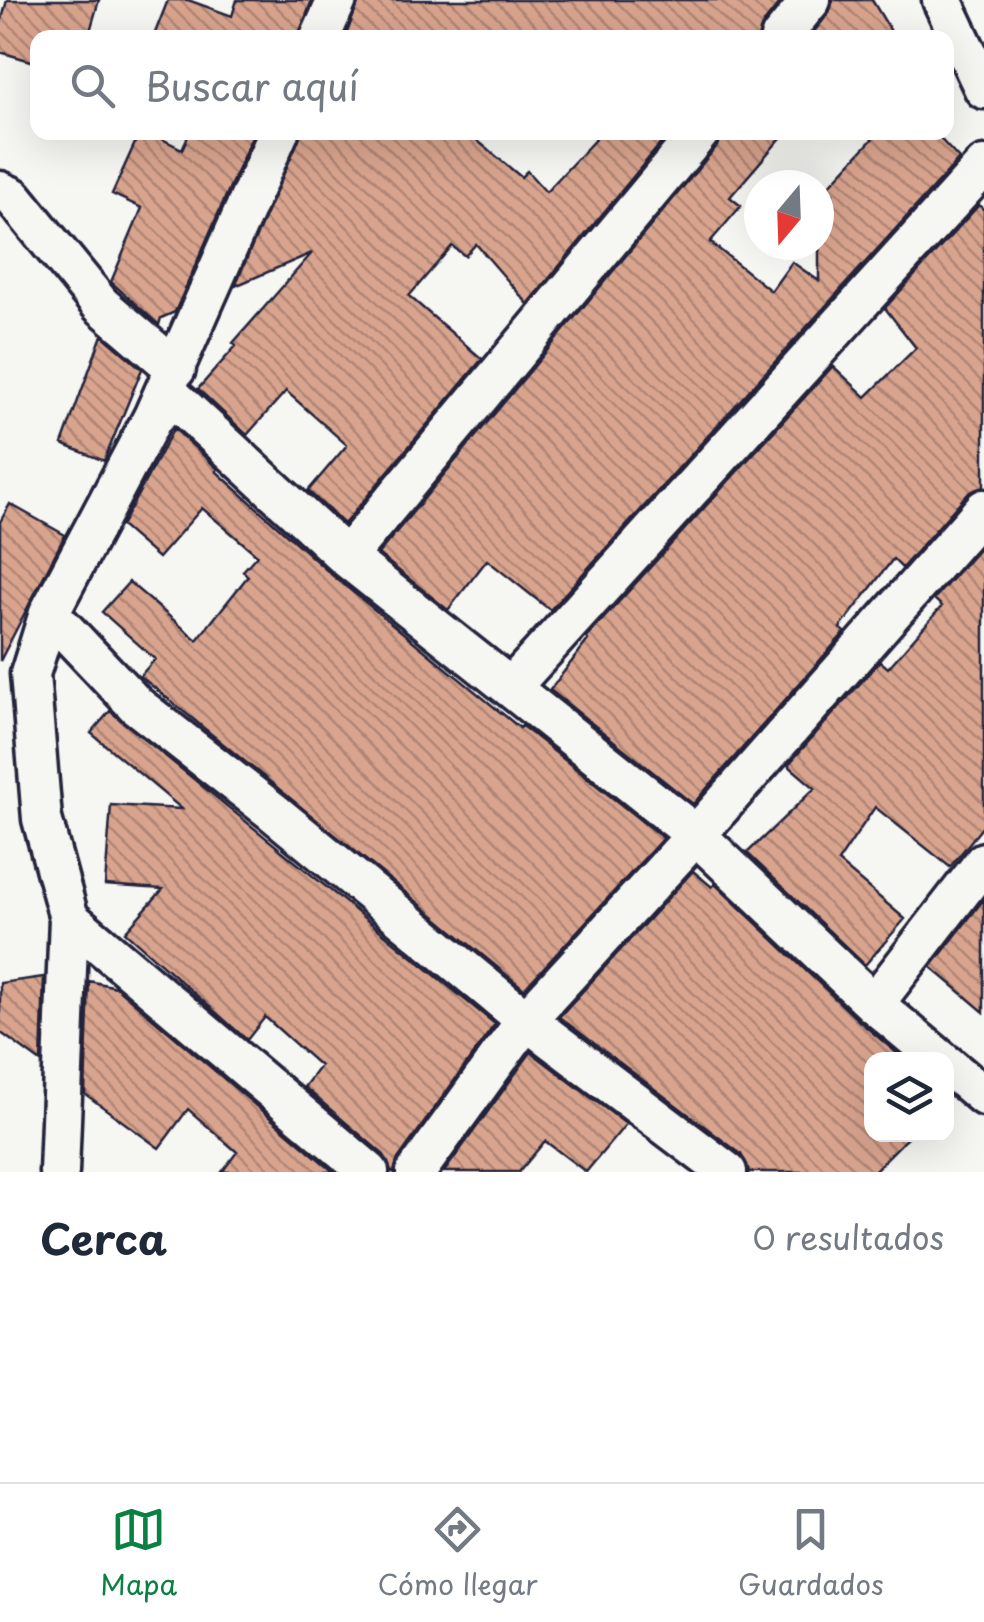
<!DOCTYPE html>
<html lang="es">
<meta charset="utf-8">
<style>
body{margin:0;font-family:"Playpen Sans",sans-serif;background:#f2f2f3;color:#1f2937}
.controls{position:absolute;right:30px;bottom:30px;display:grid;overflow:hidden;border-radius:20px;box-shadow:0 10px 40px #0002}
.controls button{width:90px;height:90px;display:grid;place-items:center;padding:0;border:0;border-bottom:2px solid #e0e1e3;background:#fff;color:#1f2937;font:50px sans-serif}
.compass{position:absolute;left:744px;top:170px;width:90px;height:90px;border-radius:50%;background:#fff;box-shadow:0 10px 40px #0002;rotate:199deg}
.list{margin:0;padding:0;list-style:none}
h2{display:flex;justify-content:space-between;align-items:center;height:130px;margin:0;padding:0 40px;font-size:42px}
h2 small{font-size:32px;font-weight:400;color:#747a83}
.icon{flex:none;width:55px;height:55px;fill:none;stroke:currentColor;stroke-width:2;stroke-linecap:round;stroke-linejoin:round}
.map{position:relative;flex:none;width:984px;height:1172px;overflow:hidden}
.search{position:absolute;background:#fff;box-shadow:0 10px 40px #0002;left:30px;right:30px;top:30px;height:110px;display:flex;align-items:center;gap:25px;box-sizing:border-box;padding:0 35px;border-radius:20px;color:#747a83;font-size:38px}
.sheet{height:310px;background:#fff}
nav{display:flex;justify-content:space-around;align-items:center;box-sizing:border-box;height:140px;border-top:2px solid #e0e1e3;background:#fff;font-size:28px;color:#747a83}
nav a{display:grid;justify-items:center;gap:5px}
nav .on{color:#0b8043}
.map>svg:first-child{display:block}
.building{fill:url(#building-back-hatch);stroke:#22223b;stroke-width:2.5}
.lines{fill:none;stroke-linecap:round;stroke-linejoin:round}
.street-casing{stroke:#22223b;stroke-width:45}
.street{stroke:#f6f6f2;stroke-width:38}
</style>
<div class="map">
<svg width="984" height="1172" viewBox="0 0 984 1172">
<defs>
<pattern id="building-back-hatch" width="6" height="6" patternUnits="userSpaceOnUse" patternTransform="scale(2.5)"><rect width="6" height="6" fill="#d9a48e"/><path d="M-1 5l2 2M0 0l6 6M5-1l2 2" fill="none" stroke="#b08575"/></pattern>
</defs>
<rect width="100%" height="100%" fill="#f6f6f2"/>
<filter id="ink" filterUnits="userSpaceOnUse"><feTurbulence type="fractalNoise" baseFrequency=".01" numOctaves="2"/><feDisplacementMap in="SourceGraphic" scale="20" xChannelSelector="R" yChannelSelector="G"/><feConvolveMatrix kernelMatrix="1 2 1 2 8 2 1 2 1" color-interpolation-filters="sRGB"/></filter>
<g filter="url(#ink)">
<path class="building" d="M 7,0 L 99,0 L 88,38 L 38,38 L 38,63 L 0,52 L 0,27 Z
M 168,0 L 188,0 L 232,16 L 237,0 L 312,0 L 298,38 L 153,38 Z
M 359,0 L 782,0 L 763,24 L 758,38 L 345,38 Z
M 833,0 L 872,0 L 895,38 L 809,38 L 829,13 Z
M 140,132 L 148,132 L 182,149 L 190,132 L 254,132 L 175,312 L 161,318 L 159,325 L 111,282 L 142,208 L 112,194 Z
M 301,132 L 467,132 L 521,177 L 527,171 L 546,192 L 602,132 L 661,132 L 666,137 L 528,304 L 476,244 L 465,256 L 452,246 L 409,296 L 482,359 L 344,524 L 308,491 L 347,445 L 286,391 L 247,435 L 198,389 L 236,346 L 233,343 L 312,253 L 235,286 Z
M 722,132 L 786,132 L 730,197 L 741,206 L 710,242 L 771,291 L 792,262 L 819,281 L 819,211 L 833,194 L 827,188 L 879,132 L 934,132 L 959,159 L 550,610 L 487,560 L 448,610 L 378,554 L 717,146 Z
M 979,205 L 984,210 L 984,487 L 967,494 L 902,568 L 893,559 L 840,628 L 845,632 L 693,804 L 550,690 L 588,640 L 586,638 L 833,366 L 866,397 L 916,348 L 885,308 Z
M 102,335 L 142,369 L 104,461 L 62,444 Z
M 174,428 L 218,469 L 216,471 L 332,575 L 520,728 L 522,726 L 663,838 L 524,989 L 140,676 L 155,659 L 102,612 L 129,582 L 197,640 L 248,576 L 243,571 L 257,555 L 202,508 L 158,558 L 121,526 Z
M 10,504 L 65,535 L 0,661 L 0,522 Z
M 984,543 L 984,825 L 950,867 L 875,807 L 838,862 L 905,919 L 865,965 L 747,853 L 815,788 L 788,765 L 880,661 L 888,668 L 942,606 L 934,599 Z
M 110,711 L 495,1024 L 398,1159 L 394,1172 L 391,1172 L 384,1155 L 304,1087 L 320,1066 L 265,1017 L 247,1040 L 125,932 L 163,889 L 105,885 L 111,805 L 182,809 L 91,733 Z
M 693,871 L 712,887 L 715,884 L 858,1020 L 905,1060 L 872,1060 L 872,1134 L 911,1134 L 873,1172 L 749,1172 L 741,1154 L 559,1017 Z
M 984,899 L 984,1012 L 931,967 Z
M 44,977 L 41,1062 L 0,1032 L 0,983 Z
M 89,981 L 116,987 L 334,1172 L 222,1172 L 237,1152 L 188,1109 L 159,1148 L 85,1094 Z
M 531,1052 L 626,1124 L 586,1172 L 545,1141 L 519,1172 L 444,1172 Z"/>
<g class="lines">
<defs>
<path id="street" d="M 942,0 L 984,89
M 320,38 L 337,0
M 780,38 L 811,0
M 0,191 L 13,197 L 101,305 L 176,369
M 153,417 L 174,398 L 346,557 L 696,835 L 874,1004 L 941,1060
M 346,557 L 700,132
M 49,613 L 136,705 L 272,811 L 526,1020 L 727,1172
M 511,687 L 984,166
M 69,918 L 369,1172
M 874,1004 L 984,862
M 946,1064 L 984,1096
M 59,1172 L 69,918 L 42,819 L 30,674 L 49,613 L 153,417 L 279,132
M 416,1172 L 526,1020 L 696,835 L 984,509"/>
</defs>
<use href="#street" class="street-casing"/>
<use href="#street" class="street"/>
</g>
</g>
</svg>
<div class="controls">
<button><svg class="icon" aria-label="layers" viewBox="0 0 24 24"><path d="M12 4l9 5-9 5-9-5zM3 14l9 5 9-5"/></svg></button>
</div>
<svg class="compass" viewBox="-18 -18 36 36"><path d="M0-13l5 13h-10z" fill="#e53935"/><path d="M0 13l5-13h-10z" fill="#747a83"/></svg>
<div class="search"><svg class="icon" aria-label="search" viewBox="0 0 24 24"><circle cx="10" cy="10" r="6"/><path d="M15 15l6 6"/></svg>Buscar aquí</div>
</div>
<section class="sheet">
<h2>Cerca<small>0 resultados</small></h2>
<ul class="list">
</ul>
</section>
<nav>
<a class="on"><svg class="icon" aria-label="map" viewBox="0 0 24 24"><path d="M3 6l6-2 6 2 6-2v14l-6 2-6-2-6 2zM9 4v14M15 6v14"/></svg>Mapa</a>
<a><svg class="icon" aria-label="directions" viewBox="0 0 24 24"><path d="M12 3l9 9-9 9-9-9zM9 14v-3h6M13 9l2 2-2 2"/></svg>Cómo llegar</a>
<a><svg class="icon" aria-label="saved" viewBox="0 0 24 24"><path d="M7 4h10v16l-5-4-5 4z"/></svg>Guardados</a>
</nav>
